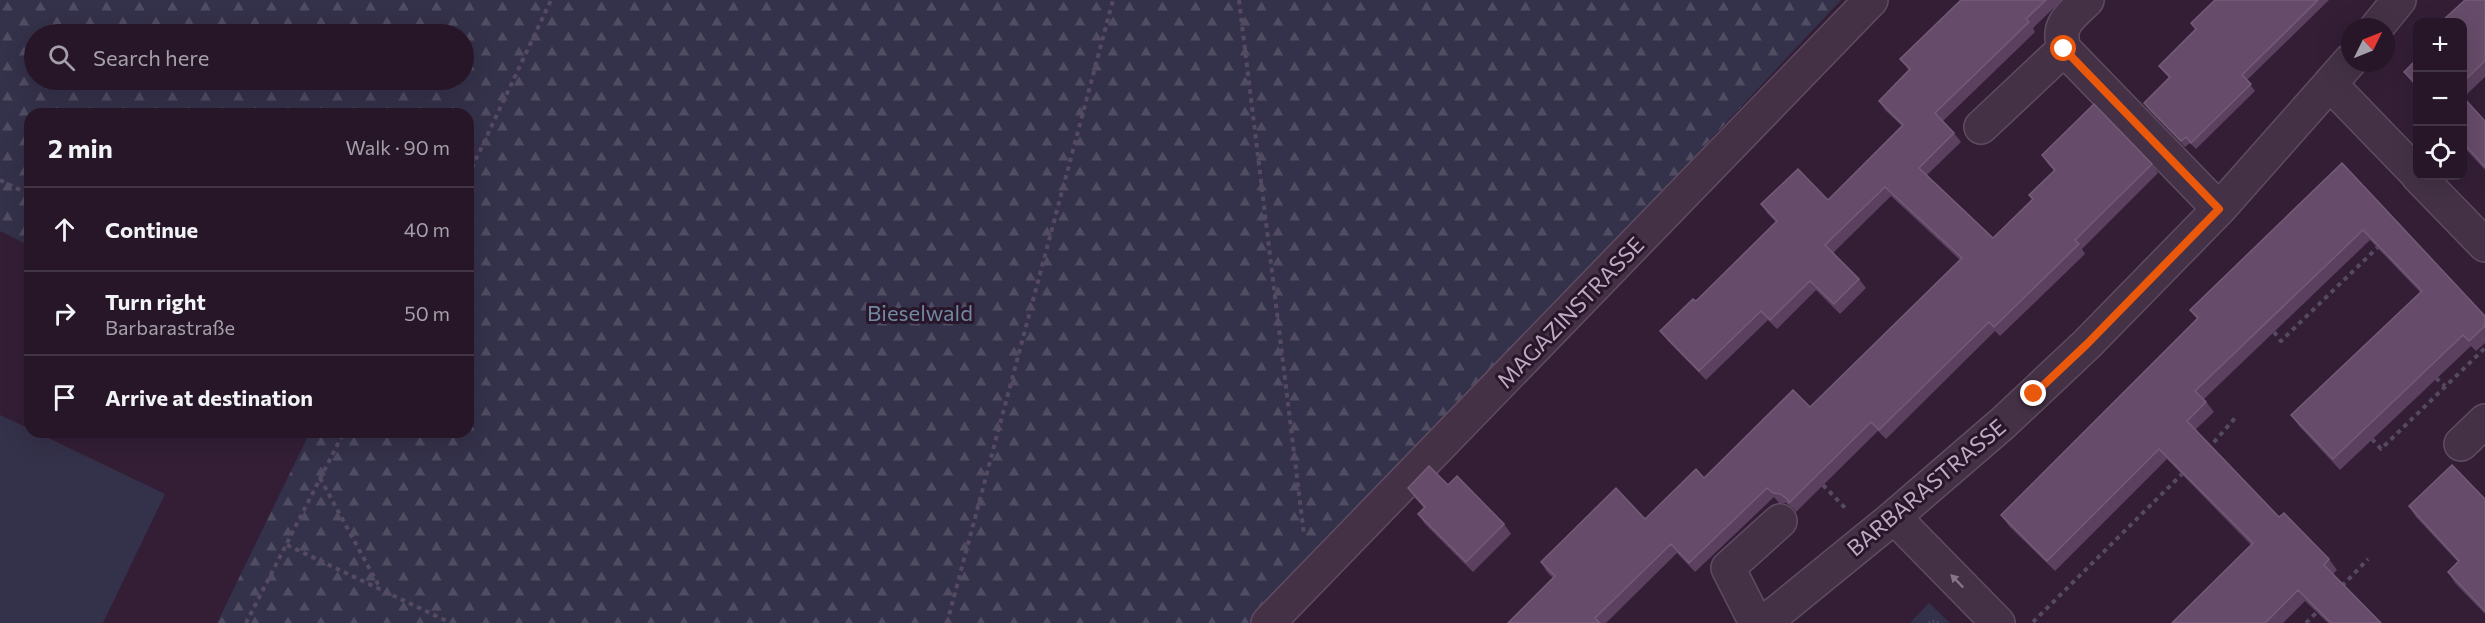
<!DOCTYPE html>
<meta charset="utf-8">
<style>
body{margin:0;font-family:Commissioner,sans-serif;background:#2e1f30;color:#f1f3f6}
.controls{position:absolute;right:18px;top:18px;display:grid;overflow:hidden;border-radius:12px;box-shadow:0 6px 24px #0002}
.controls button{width:54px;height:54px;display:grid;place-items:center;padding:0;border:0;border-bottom:2px solid #423545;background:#261628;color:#f1f3f6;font:30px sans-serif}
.compass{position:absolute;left:2341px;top:18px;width:54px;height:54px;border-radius:50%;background:#261628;box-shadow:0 6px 24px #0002;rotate:47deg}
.stop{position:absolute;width:18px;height:18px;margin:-14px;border:4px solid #ea580c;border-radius:50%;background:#fff}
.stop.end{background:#ea580c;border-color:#fff;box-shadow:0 2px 6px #0008}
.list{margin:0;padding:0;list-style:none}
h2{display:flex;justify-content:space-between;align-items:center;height:78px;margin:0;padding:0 24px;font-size:26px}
h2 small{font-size:20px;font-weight:400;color:#a49fa8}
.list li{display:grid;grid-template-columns:39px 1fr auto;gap:18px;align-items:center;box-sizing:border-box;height:84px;padding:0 24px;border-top:2px solid #423545}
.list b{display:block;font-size:22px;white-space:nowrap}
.list p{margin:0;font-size:20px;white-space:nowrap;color:#a49fa8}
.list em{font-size:20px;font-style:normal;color:#a49fa8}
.icon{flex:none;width:33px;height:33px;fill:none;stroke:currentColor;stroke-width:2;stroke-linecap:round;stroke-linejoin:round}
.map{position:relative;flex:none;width:2485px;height:623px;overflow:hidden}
.search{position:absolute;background:#261628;box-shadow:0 6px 24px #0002;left:24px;top:24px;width:450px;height:66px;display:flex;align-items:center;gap:15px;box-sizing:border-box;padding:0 21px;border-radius:33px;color:#a49fa8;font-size:22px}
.panel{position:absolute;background:#261628;box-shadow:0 6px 24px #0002;left:24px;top:108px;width:450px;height:330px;border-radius:18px}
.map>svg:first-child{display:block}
.forest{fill:url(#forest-firs);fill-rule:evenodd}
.park{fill:url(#park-tufts)}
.pitch{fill:#34314a}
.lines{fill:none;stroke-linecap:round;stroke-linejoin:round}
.minor-casing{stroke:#5f4c62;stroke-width:36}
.path{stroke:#564a63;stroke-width:4;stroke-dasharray:4.5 4.5;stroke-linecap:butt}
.minor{stroke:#443146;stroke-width:33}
.wall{fill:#5b415f}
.building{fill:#664c6a;stroke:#745b78;stroke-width:1.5}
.oneway{fill:#89748b}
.route{stroke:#ea580c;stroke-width:8}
.labels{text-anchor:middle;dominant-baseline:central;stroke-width:6;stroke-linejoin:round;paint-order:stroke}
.park-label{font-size:22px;fill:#7287a0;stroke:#28172b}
.street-label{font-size:22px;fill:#c2aac4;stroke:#28172b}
</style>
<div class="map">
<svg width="2485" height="623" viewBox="0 0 2485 623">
<defs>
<pattern id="forest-firs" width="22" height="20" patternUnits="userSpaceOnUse" patternTransform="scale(1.5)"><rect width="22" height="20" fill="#34314a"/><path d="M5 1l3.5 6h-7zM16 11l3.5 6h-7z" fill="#504c62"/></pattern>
<pattern id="park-tufts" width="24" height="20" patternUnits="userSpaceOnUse" patternTransform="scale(1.5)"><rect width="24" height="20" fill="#34314a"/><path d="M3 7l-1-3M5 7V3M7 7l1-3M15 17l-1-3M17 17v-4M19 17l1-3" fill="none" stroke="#504c62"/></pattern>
</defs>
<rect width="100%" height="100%" fill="#331e36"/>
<path class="forest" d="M 0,0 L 1841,0 L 1415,455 L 1253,623 L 217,623 L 310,432 L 468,432 L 468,114 L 30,114 L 30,246 L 0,231 ZM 34,34 L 464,34 L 464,80 L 34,80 Z"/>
<path class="park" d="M 1929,603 L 1950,623 L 1910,623 Z"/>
<path class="pitch" d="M 0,415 L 30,429 L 30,432 L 36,432 L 165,494 L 103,623 L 0,623 Z"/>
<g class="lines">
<defs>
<path id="minor" d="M 2087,0 C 2071,16 2056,24 2064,49 L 2219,209
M 2377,27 L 2399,0
M 2331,85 L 2418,175
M 1981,127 L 2064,49
M 2418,176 L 2485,245
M 2461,444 L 2485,421
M 1894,517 L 1998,623
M 1268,623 L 1871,0
M 1756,623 L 1728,568 L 1780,521
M 1764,623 L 1894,517 L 2003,423 L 2087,344 L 2219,209 L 2350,61"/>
</defs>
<use href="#minor" class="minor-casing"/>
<path class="path" d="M 1239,0 L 1304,535
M 468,176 L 551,0
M 0,180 L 30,195
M 2274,332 L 2281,341 L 2380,245
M 2436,378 L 2445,386
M 2372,439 L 2381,449 L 2485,348
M 2208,449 L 2235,418
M 320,478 L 380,588
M 1823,485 L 1847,510
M 287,545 L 451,623
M 2342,586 L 2368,559
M 2033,622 L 2183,473
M 246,623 L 344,432
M 947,623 L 1113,0
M 2306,623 L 2320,609"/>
<use href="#minor" class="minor"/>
</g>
<path class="wall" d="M 1961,0 L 2062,0 L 2033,28 L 2035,32 L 1943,121 L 1954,133 L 1961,142 L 1927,175 L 1993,238 L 2032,200 L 2029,195 L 2054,171 L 2048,164 L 2042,155 L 2152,164 L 2158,173 L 2082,249 L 2085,254 L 2000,336 L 1995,331 L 1886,439 L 1878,431 L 1796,512 L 1793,508 L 1786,503 L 1779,503 L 1774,497 L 1695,572 L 1677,553 L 1606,623 L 1508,623 L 1553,578 L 1547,572 L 1541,562 L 1645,519 L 1810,407 L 1960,260 L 1891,196 L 1833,253 L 1859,279 L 1866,288 L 1840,314 L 1816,290 L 1777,329 L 1768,320 L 1706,380 L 1667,340 L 1660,331 L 1696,301 L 1776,222 L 1768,214 L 1761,204 L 1828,200 L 1902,126 L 1885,110 L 1879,101 L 1909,70 L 1900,59 Z
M 2215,0 L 2329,0 L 2247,80 L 2255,91 L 2196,149 L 2190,143 L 2185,147 L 2148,109 L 2144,103 L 2169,78 L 2159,66 L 2196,29 L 2191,23 Z
M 2485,0 L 2485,77 L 2463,98 L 2485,121 L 2485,170 L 2463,146 L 2463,22 Z
M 2418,58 L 2418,89 L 2411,81 L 2404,72 Z
M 2342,163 L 2485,316 L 2485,343 L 2476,351 L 2471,346 L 2340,470 L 2299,426 L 2291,415 L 2420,292 L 2370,240 L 2204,399 L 2214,412 L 2195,430 L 2279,517 L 2329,559 L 2337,570 L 2333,574 L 2381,623 L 2328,623 L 2305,601 L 2283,623 L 2172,623 L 2251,545 L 2167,459 L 2055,571 L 2009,526 L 2001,515 L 2197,319 L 2190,310 Z
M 1448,485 L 1504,524 L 1511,534 L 1473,572 L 1425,524 L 1418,514 L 1424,508 L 1415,498 L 1408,488 Z
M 2485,499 L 2485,614 L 2455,583 L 2448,572 L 2458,562 L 2416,517 L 2409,506 Z"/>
<path class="building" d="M 1961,0 L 2046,0 L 2026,19 L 2029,22 L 1935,113 L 1954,133 L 1919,168 L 1993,238 L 2033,199 L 2029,195 L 2055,170 L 2042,155 L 2094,104 L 2152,164 L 2075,240 L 2079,244 L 1994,327 L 1989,322 L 1879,430 L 1871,422 L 1789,503 L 1787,499 L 1780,494 L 1773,493 L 1767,488 L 1689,563 L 1671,544 L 1595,618 L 1600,623 L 1508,623 L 1555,576 L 1541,562 L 1616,488 L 1645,519 L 1696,469 L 1704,478 L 1793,390 L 1810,407 L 1962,258 L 1885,187 L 1825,245 L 1859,279 L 1834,304 L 1810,281 L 1770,320 L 1761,311 L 1699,371 L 1660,331 L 1693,299 L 1696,301 L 1777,221 L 1761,204 L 1798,169 L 1828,200 L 1903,125 L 1879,101 L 1910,69 L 1900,59 Z
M 2215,0 L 2318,0 L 2242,75 L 2251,84 L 2191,143 L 2186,137 L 2181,141 L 2144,103 L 2170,77 L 2159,66 L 2196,29 L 2191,23 Z
M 2465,0 L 2485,0 L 2485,61 L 2463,82 L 2463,22 L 2441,22 Z
M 2418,58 L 2418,86 L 2404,72 Z
M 2463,97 L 2485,121 L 2485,167 L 2463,143 Z
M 2342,163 L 2485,316 L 2485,326 L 2469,341 L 2463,335 L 2333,459 L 2291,415 L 2422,291 L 2363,230 L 2195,391 L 2206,402 L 2187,421 L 2279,517 L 2284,513 L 2329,559 L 2324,565 L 2381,623 L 2331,623 L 2298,590 L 2265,623 L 2172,623 L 2253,543 L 2159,449 L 2047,561 L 2001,515 L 2198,318 L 2190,310 Z
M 2452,465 L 2485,499 L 2485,611 L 2448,572 L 2459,561 L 2409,506 Z
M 1429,466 L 1448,485 L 1457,476 L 1504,524 L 1466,562 L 1418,514 L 1425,507 L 1408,488 Z"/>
<defs><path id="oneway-solid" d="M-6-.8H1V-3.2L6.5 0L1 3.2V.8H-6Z" transform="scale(1.5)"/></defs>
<use class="oneway" href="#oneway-solid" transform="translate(1957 581) rotate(-134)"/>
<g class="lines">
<path class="route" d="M 2034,394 L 2087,344 L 2219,209 L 2064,49"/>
</g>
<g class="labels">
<g class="park-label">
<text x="920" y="312">Bieselwald</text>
</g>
<g class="street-label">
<text transform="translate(1570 312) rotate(-46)">MAGAZINSTRASSE</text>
<text transform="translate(1926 487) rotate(-40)">BARBARASTRASSE</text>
</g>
</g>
</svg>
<div class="controls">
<button>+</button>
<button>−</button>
<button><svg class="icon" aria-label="locate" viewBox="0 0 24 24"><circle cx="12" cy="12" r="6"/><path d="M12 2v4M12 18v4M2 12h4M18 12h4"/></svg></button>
</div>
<svg class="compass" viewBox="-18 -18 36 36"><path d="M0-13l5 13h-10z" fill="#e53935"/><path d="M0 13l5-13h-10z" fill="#a49fa8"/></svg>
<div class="stop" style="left:2064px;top:49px"></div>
<div class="stop end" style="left:2034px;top:394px"></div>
<div class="search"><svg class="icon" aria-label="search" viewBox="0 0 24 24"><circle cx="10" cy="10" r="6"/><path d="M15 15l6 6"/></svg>Search here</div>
<section class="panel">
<h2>2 min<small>Walk · 90 m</small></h2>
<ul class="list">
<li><svg class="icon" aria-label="ahead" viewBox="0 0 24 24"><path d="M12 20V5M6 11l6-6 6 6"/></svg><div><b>Continue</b></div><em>40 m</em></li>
<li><svg class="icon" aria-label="right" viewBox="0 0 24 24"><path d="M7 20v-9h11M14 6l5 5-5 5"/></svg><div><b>Turn right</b><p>Barbarastraße</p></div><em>50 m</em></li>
<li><svg class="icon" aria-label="arrive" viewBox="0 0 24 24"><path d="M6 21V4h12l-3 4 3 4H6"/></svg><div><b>Arrive at destination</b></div></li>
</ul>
</section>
</div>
